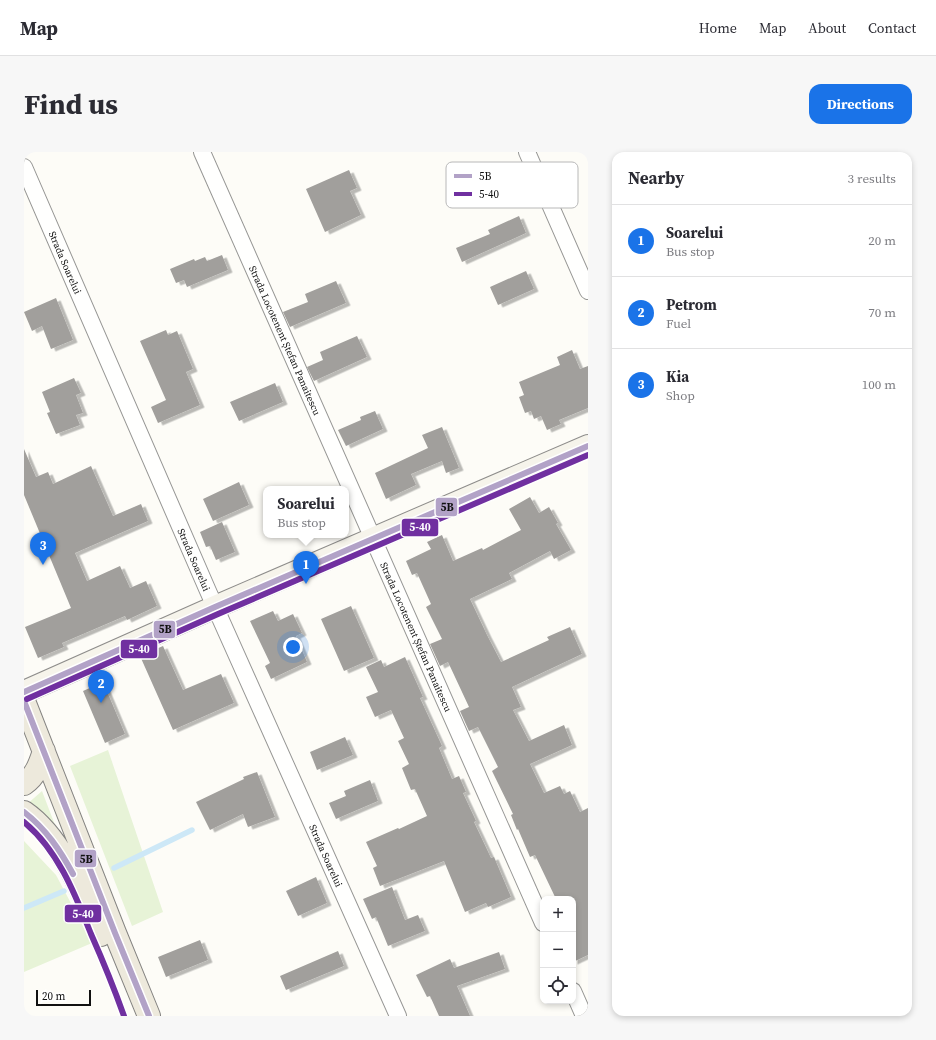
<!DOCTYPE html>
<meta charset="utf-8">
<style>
body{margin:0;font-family:"Source Serif 4",serif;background:#f7f7f7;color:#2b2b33}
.controls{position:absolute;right:12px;bottom:12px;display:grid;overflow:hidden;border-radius:8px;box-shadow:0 2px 6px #0003}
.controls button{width:36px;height:36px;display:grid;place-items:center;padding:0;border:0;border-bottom:1px solid #e1e1e2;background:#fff;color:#2b2b33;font:20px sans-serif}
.scale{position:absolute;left:12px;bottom:10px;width:55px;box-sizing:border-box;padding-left:4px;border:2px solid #111;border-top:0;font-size:11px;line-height:14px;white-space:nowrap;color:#111;-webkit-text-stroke:3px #fff;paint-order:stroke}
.you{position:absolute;left:269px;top:495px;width:14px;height:14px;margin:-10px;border:3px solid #fff;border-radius:50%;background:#1a73e8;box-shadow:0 0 0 6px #1a73e833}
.badge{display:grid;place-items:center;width:26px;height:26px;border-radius:50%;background:#1a73e8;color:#fff;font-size:13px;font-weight:700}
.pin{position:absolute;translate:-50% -33px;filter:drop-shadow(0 1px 2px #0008)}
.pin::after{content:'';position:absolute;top:21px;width:14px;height:12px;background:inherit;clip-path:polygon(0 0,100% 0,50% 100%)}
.popup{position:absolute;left:239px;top:334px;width:86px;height:52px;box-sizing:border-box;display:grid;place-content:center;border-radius:8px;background:#fff;filter:drop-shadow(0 1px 3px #0005);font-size:13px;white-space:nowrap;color:#7c7c81}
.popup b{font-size:15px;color:#2b2b33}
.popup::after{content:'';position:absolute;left:50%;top:100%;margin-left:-8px;border:8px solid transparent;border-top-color:#fff}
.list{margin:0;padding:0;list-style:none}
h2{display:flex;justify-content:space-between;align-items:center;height:52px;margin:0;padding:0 16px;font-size:17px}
h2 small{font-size:13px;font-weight:400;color:#7c7c81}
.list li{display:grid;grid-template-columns:26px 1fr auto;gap:12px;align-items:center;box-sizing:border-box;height:72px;padding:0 16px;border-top:1px solid #e1e1e2}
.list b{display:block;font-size:15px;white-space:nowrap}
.list p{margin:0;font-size:13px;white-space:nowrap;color:#7c7c81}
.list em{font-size:13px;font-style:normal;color:#7c7c81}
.icon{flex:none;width:22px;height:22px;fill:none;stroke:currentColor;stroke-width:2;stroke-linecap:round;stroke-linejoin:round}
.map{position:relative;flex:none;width:564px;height:864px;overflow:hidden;border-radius:12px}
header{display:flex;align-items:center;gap:24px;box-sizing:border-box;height:56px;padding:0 20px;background:#fff;border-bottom:1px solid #e1e1e2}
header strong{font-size:19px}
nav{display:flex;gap:22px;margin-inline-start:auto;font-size:14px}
.intro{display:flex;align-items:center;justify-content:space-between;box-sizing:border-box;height:96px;padding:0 24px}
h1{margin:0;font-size:28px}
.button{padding:10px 18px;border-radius:12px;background:#1a73e8;color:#fff;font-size:14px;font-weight:700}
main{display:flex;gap:24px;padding:0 24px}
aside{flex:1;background:#fff;border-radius:12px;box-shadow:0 2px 6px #0003}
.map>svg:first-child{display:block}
.green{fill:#e7f3d7}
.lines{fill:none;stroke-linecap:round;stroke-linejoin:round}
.stream{stroke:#cde8f7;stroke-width:5.5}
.building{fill:#a19f9c;filter:url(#shadow)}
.street-casing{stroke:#979795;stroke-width:18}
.secondary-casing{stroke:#8e8d8b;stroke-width:24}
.primary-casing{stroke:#858482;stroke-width:24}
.street{stroke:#fffffe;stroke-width:16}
.secondary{stroke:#f6f4eb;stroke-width:22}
.primary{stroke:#ede9dc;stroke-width:22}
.bus-1-casing{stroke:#fff;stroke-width:9}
.bus-2-casing{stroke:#fff;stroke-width:9}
.bus-1{stroke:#b2a2c7;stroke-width:6}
.bus-2{stroke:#7030a0;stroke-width:6}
.labels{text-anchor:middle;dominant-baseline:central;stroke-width:4;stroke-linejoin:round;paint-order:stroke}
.street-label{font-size:10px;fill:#111;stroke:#fff}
.key{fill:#fff;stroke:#b8b8b8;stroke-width:1}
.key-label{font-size:11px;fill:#111}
.line-badge{stroke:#fff;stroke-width:1.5}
.badge-label{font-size:11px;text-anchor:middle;font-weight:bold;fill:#fff}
.pale-badge-label{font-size:11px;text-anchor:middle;font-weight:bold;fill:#111}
</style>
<header>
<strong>Map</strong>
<nav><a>Home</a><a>Map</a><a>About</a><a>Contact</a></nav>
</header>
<div class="intro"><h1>Find us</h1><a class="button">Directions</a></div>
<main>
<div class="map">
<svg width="564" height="864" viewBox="0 0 564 864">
<defs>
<filter id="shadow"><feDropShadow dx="4.5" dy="2.5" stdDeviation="0" flood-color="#0004"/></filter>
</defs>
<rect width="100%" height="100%" fill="#fdfcf7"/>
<path class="green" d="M 84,598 L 139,760 L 108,774 L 46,614 Z
M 18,639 L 36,686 L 2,653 Z
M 0,689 L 32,723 L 68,791 L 0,820 Z"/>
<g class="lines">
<path class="stream" d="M 90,716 L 168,678
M 0,756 L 40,739"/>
</g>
<path class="building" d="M 325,18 L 333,36 L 326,39 L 337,63 L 301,80 L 282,37 Z
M 495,64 L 502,81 L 438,110 L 432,96 L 466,82 L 464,78 Z
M 198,103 L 204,118 L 163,135 L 160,128 L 152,131 L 146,117 L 170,107 L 171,109 L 181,105 L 183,109 Z
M 502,119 L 510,137 L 474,153 L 466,135 Z
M 312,129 L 322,151 L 266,175 L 259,160 L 284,150 L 281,142 Z
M 32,146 L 49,188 L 27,197 L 18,174 L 8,179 L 0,160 Z
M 142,178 L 144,183 L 153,179 L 169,217 L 162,220 L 176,253 L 134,271 L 127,255 L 142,248 L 116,189 Z
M 333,184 L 343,205 L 290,229 L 283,215 L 299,208 L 296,200 Z
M 548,198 L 556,217 L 564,214 L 564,256 L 535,268 L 537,272 L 523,278 L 517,264 L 510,267 L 507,259 L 501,261 L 495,245 L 500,243 L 495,230 L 536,213 L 533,205 Z
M 50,226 L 57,241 L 52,243 L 59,261 L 52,263 L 56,273 L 32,282 L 23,261 L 26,260 L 18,240 Z
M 251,231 L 259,250 L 215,269 L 206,250 Z
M 351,259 L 359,277 L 322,294 L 314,278 L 337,268 L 336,265 Z
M 418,275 L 435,316 L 422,321 L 418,309 L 387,322 L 392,333 L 362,347 L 351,321 L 404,296 L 398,283 Z
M 0,297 L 12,325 L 24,320 L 29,332 L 67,314 L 89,364 L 117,352 L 124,369 L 51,401 L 63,429 L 96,414 L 106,436 L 122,429 L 133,454 L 103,468 L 101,464 L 38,491 L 40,495 L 14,506 L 1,475 L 47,456 L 0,343 Z
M 215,330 L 225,353 L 189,369 L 179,347 Z
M 506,345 L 515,361 L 525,355 L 534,371 L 532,372 L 547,398 L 530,407 L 526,399 L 485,421 L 488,427 L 446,447 L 463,483 L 477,510 L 525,488 L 523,485 L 546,475 L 558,502 L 488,535 L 497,555 L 489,558 L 505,589 L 540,573 L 548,593 L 506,612 L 520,641 L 536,634 L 540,642 L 546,639 L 556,660 L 564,656 L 564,803 L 549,810 L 549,747 L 532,747 L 511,703 L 506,705 L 494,677 L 493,678 L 487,663 L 489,662 L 468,619 L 474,615 L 454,575 L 445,579 L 436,559 L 445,555 L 424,510 L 416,514 L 406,492 L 418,487 L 402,455 L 407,452 L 393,421 L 388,423 L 382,409 L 407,397 L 403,390 L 418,383 L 429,409 L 458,396 L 459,398 L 497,378 L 485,357 Z
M 198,370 L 211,400 L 192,408 L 186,394 L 182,395 L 176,380 Z
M 327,454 L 350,506 L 320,519 L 297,467 Z
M 249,459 L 254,469 L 269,462 L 278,481 L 272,484 L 283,510 L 247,527 L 241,514 L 246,511 L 226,469 Z
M 139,494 L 159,538 L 197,522 L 210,551 L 149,578 L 116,504 Z
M 381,505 L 399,545 L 396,546 L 418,594 L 415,596 L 428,627 L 435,624 L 442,640 L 439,641 L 452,669 L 450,670 L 467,706 L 470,705 L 487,745 L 464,755 L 462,751 L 441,760 L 420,709 L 356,734 L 349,716 L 353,714 L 342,690 L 374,676 L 375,677 L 403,664 L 391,637 L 387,638 L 378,616 L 385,612 L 374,589 L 380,586 L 367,558 L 351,565 L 342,545 L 354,540 L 342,515 L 357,508 L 360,515 Z
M 79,530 L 101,582 L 81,591 L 59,539 Z
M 321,585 L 329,603 L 293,618 L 286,600 Z
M 233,620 L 251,665 L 224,675 L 219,662 L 186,678 L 172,650 L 220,627 L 219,625 Z
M 346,628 L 354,649 L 312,667 L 305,651 L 322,644 L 320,639 Z
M 292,725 L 303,751 L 274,764 L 262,739 Z
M 368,735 L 381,768 L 394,763 L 401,779 L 364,794 L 352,765 L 348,767 L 339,747 Z
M 176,788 L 184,808 L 142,825 L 134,805 Z
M 314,799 L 320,814 L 262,838 L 256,824 Z
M 475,800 L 481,817 L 433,834 L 446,864 L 415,864 L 406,844 L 403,845 L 392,823 L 426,807 L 430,816 Z"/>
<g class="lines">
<defs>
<g id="street">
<path id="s1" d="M 178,0 L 519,771"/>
<path d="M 503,0 L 564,139"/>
<path id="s2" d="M 0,15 L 184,439 L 374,864"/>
<path d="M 549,839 L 560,864"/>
</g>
<path id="secondary" d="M 0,540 L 191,455 L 564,294"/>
<path id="primary" d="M 0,549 L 91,781 L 125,864
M 0,632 C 12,624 16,611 20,599
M 0,660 C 38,686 59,742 77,783"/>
</defs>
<use href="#street" class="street-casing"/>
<use href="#secondary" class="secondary-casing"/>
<use href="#primary" class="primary-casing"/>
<use href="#street" class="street"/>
<use href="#secondary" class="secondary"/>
<use href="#primary" class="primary"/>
<defs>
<path id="bus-1" d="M 0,540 L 191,455 L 564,294
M 0,549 L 91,781 L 125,864
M 0,660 C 22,677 36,698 49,722"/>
<path id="bus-2" d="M 3,547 L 194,462 L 564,303
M 0,670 C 34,698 51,742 67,782 C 79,809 90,836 100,864"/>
</defs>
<use href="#bus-1" class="bus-1-casing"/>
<use href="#bus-2" class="bus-2-casing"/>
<use href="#bus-1" class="bus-1"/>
<use href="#bus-2" class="bus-2"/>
</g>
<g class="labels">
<g class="street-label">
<text stroke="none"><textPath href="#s2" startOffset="104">Strada Soarelui</textPath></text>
<text stroke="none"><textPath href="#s1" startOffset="206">Strada Locotenent Ștefan Panaitescu</textPath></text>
<text stroke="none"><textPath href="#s2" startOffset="428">Strada Soarelui</textPath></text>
<text stroke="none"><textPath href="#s1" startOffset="530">Strada Locotenent Ștefan Panaitescu</textPath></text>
<text stroke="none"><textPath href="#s2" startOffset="752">Strada Soarelui</textPath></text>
</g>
</g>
<rect x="422" y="10" width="132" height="46" rx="6" class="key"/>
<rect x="430" y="22" width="18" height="4" fill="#b2a2c7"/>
<rect x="430" y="40" width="18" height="4" fill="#7030a0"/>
<g class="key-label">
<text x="455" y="28">5B</text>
<text x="455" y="46">5-40</text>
</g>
<g class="line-badge">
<rect x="411" y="345" width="23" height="20" rx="4" fill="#b2a2c7"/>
<rect x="377" y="366" width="38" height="19" rx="4" fill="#7030a0"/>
<rect x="129" y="468" width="23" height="19" rx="4" fill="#b2a2c7"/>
<rect x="96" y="487" width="38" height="20" rx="4" fill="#7030a0"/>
<rect x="50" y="697" width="23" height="19" rx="4" fill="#b2a2c7"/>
<rect x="40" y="752" width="38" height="19" rx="4" fill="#7030a0"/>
</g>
<g class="badge-label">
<text x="396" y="379">5-40</text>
<text x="115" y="501">5-40</text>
<text x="59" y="766">5-40</text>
</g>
<g class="pale-badge-label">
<text x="423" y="359">5B</text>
<text x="141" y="481">5B</text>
<text x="62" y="711">5B</text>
</g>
</svg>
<div class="controls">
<button>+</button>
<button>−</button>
<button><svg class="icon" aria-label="locate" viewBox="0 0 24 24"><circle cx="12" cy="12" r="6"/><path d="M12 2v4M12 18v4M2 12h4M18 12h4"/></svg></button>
</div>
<div class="scale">20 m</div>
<div class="you"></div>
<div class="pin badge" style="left:282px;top:432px">1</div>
<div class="popup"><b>Soarelui</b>Bus stop</div>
<div class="pin badge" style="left:77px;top:551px">2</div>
<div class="pin badge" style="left:19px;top:413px">3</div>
</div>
<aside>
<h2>Nearby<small>3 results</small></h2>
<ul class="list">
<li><span class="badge">1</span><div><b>Soarelui</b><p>Bus stop</p></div><em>20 m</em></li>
<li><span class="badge">2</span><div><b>Petrom</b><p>Fuel</p></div><em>70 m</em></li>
<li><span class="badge">3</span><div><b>Kia</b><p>Shop</p></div><em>100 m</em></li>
</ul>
</aside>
</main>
